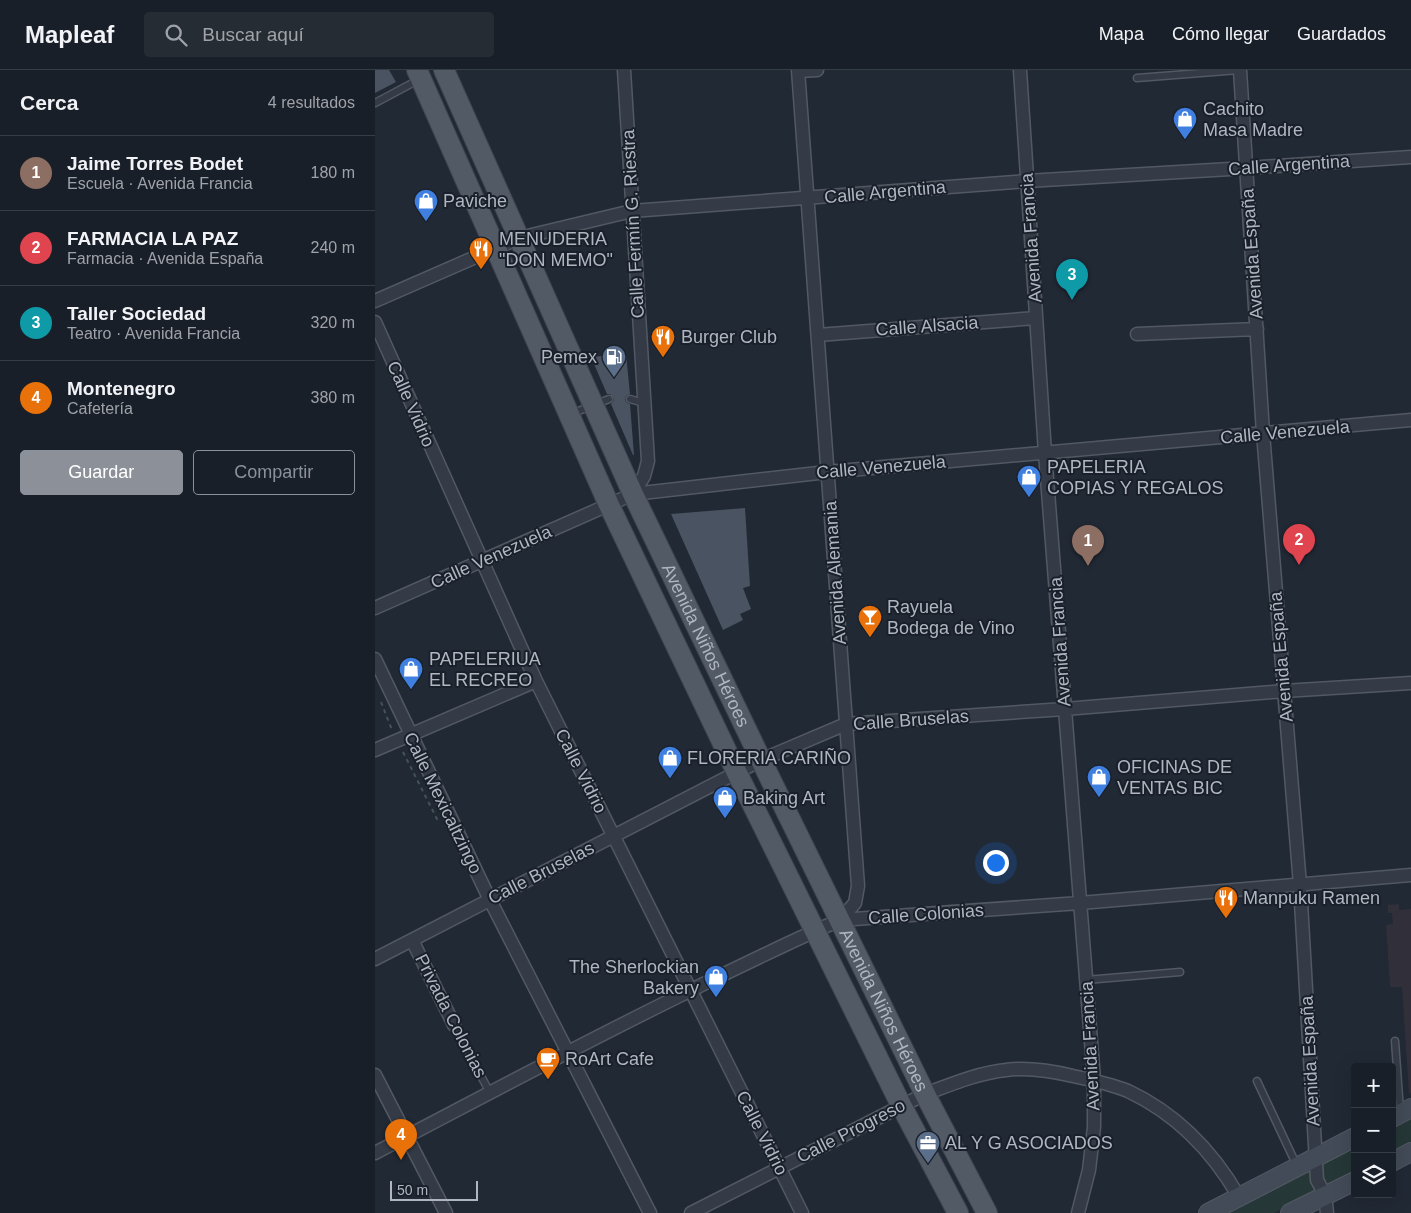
<!DOCTYPE html>
<html lang="es">
<meta charset="utf-8">
<style>
body{margin:0;font-family:Helvetica,sans-serif;background:#262c34;color:#f1f3f6}
.controls{position:absolute;right:15px;bottom:15px;display:grid;overflow:hidden;border-radius:5px;box-shadow:0 5px 20px #0002}
.controls button{width:45px;height:45px;display:grid;place-items:center;padding:0;border:0;border-bottom:1px solid #373d45;background:#191f28;color:#f1f3f6;font:25px sans-serif}
.scale{position:absolute;left:15px;bottom:12px;width:88px;box-sizing:border-box;padding-left:5px;border:2px solid #afb6c2;border-top:0;font-size:14px;line-height:18px;white-space:nowrap;color:#afb6c2;-webkit-text-stroke:4px #1a202a;paint-order:stroke}
.you{position:absolute;left:620px;top:792px;width:18px;height:18px;margin:-12px;border:4px solid #fff;border-radius:50%;background:#1a73e8;box-shadow:0 0 0 8px #1a73e833}
.badge{display:grid;place-items:center;width:32px;height:32px;border-radius:50%;background:#8c9099;color:#fff;font-size:16px;font-weight:700}
.pin{position:absolute;translate:-50% -41px;filter:drop-shadow(0 1px 2px #0008)}
.pin::after{content:'';position:absolute;top:26px;width:18px;height:15px;background:inherit;clip-path:polygon(0 0,100% 0,50% 100%)}
.list{margin:0;padding:0;list-style:none}
h2{display:flex;justify-content:space-between;align-items:center;height:65px;margin:0;padding:0 20px;font-size:21px}
h2 small{font-size:16px;font-weight:400;color:#9fa2a8}
.list li{display:grid;grid-template-columns:32px 1fr auto;gap:15px;align-items:center;box-sizing:border-box;height:75px;padding:0 20px;border-top:1px solid #373d45}
.list b{display:block;font-size:19px;white-space:nowrap}
.list p{margin:0;font-size:16px;white-space:nowrap;color:#9fa2a8}
.list em{font-size:16px;font-style:normal;color:#9fa2a8}
.actions{display:flex;gap:10px;padding:15px 20px}
.actions a{flex:1;padding:11px 0;border:1px solid #8c9099;border-radius:5px;text-align:center;font-size:18px;color:#8c9099}
.actions .main{background:#8c9099;color:#fff}
.icon{flex:none;width:28px;height:28px;fill:none;stroke:currentColor;stroke-width:2;stroke-linecap:round;stroke-linejoin:round}
.map{position:relative;flex:none;width:1036px;height:1143px;overflow:hidden}
header{display:flex;align-items:center;gap:30px;box-sizing:border-box;height:70px;padding:0 25px;background:#191f28;border-bottom:1px solid #373d45}
header strong{font-size:24px}
nav{display:flex;gap:28px;margin-inline-start:auto;font-size:18px}
.search{width:350px;height:45px;background:#262c34;display:flex;align-items:center;gap:12px;box-sizing:border-box;padding:0 18px;border-radius:5px;color:#9fa2a8;font-size:19px}
main{display:flex}
aside{flex:1;background:#191f28}
.map>svg:first-child{display:block}
.medical{fill:#312f3a}
.green{fill:#263738}
.building{fill:#4a5361}
.lines{fill:none;stroke-linecap:round;stroke-linejoin:round}
.lane-casing{stroke:#525963;stroke-width:9}
.street-casing{stroke:#525963;stroke-width:15}
.secondary-casing{stroke:#525963;stroke-width:20}
.primary-casing{stroke:#3e444f;stroke-width:22}
.path{stroke:#435355;stroke-width:2;stroke-dasharray:4 4;stroke-linecap:butt}
.lane{stroke:#353b46;stroke-width:6}
.street{stroke:#353b46;stroke-width:12}
.secondary{stroke:#434b58;stroke-width:18}
.primary{stroke:#525a66;stroke-width:20}
.labels{text-anchor:middle;dominant-baseline:central;stroke-width:4;stroke-linejoin:round;paint-order:stroke}
.poi-label{font-size:18px;fill:#afb6c2;stroke:#1a202a;text-anchor:start}
.street-label{font-size:18px;fill:#afb6c2;stroke:#1a202a}
</style>
<header>
<strong>Mapleaf</strong>
<div class="search"><svg class="icon" aria-label="search" viewBox="0 0 24 24"><circle cx="10" cy="10" r="6"/><path d="M15 15l6 6"/></svg>Buscar aquí</div>
<nav><a>Mapa</a><a>Cómo llegar</a><a>Guardados</a></nav>
</header>
<main>
<aside>
<h2>Cerca<small>4 resultados</small></h2>
<ul class="list">
<li><span class="badge" style="background:#8d6e63">1</span><div><b>Jaime Torres Bodet</b><p>Escuela · Avenida Francia</p></div><em>180 m</em></li>
<li><span class="badge" style="background:#e0444e">2</span><div><b>FARMACIA LA PAZ</b><p>Farmacia · Avenida España</p></div><em>240 m</em></li>
<li><span class="badge" style="background:#0f9aa8">3</span><div><b>Taller Sociedad</b><p>Teatro · Avenida Francia</p></div><em>320 m</em></li>
<li><span class="badge" style="background:#e8710a">4</span><div><b>Montenegro</b><p>Cafetería</p></div><em>380 m</em></li>
</ul>
<div class="actions"><a class="main">Guardar</a><a>Compartir</a></div>
</aside>
<div class="map">
<svg width="1036" height="1143" viewBox="0 0 1036 1143">
<rect width="100%" height="100%" fill="#212935"/>
<path class="medical" d="M 1024,834 L 1024,840 L 1036,839 L 1036,1023 L 1034,1024 L 1027,917 L 1015,917 L 1011,855 L 1018,854 L 1017,843 L 1013,843 L 1013,835 Z"/>
<path class="green" d="M 1036,1048 L 1036,1073 L 1017,1082 L 1017,1058 Z
M 980,1077 L 980,1102 L 952,1116 L 947,1108 L 946,1094 Z
M 936,1100 L 942,1121 L 899,1143 L 851,1143 Z"/>
<path class="building" d="M 0,0 L 14,0 L 21,12 L 0,23 Z
M 251,284 L 255,324 L 251,326 L 250,330 L 252,333 L 255,334 L 259,385 L 258,385 L 236,334 L 239,330 L 238,327 L 235,324 L 232,324 L 216,287 Z
M 370,438 L 375,516 L 368,518 L 376,539 L 365,544 L 368,550 L 348,560 L 296,444 Z"/>
<g class="lines">
<defs>
<path id="lane" d="M 762,8 L 864,0
M 0,33 L 45,9
M 255,329 L 269,333
M 196,344 L 234,329
M 711,910 L 805,902
M 79,955 L 115,1023
M 1020,971 L 1025,1041
M 882,1011 L 922,1096"/>
<path id="street" d="M 249,0 L 273,391 L 269,406 L 258,424
M 423,0 L 483,816 L 480,833 L 465,850
M 645,0 L 670,383 L 719,1010 L 719,1057 L 714,1100 L 703,1143
M 865,0 L 888,363 L 925,815 L 942,1110 L 950,1125 L 952,1143
M 424,1 L 442,0
M 0,231 L 144,168 L 257,141 L 652,111 L 872,98 L 1036,87
M 0,252 L 161,611 L 427,1143
M 762,264 L 882,259
M 443,265 L 661,248
M 0,538 L 258,424 L 452,402 L 1036,350
M 0,589 L 115,830 L 275,1143
M 0,680 L 161,611
M 37,870 L 79,955
M 0,889 L 386,690 L 471,654 L 690,639 L 909,621 L 1036,613
M 0,1005 L 71,1143
M 0,1083 C 113,1024 226,963 341,908 C 382,888 423,868 465,850 L 705,833 L 1036,805
M 316,1143 L 550,1024 C 577,1014 603,1003 631,1000 C 653,997 677,1001 698,1006 C 717,1010 736,1014 753,1021 C 802,1044 838,1082 864,1127"/>
<path id="secondary" d="M 1017,1048 L 1036,1038
M 1017,1092 L 1036,1082
M 833,1143 L 980,1067
M 915,1143 L 980,1111"/>
<g id="primary">
<path d="M 42,0 L 234,435 L 362,703 L 526,1035 L 583,1143"/>
<path id="s1" d="M 69,0 L 258,424 L 386,690 L 550,1024 L 612,1143"/>
</g>
</defs>
<use href="#lane" class="lane-casing"/>
<use href="#street" class="street-casing"/>
<use href="#secondary" class="secondary-casing"/>
<use href="#primary" class="primary-casing"/>
<path class="path" d="M 6,632 L 17,660
M 28,682 L 63,751"/>
<use href="#lane" class="lane"/>
<use href="#street" class="street"/>
<use href="#secondary" class="secondary"/>
<use href="#primary" class="primary"/>
</g>
<defs>
<symbol id="shop-pin" viewBox="-11 -11 22 30"><path d="M0 17L-7.5 6A9.5 9.5 0 1 1 7.5 6Z" fill="#3f7fe0" stroke="#1a202a"/><path d="M-5-2.5h2.3a2.7 3.5 0 0 1 5.4 0H5L5.5 6h-11ZM-1.5-2.5h3a1.5 2.3 0 0 0-3 0Z" fill="#fff"/></symbol>
<symbol id="restaurant-pin" viewBox="-11 -11 22 30"><path d="M0 17L-7.5 6A9.5 9.5 0 1 1 7.5 6Z" fill="#e8710a" stroke="#1a202a"/><path d="M-5-6h1v4h1v-4h1v4h1v-4h1v5L-1.5 .5V6h-2V.5L-5-1ZM5-6V6H3V1.5H1.5Q1.5-4 5-6Z" fill="#fff"/></symbol>
<symbol id="fuel-pin" viewBox="-11 -11 22 30"><path d="M0 17L-7.5 6A9.5 9.5 0 1 1 7.5 6Z" fill="#5c6f8a" stroke="#1a202a"/><path d="M-5.5-6h7V0h2V4h1.3V-2.5L3-4.5l.8-.8L6-3V5H2.5V1h-1V6h-7ZM-4.2-4.7v3.2H.2V-4.7Z" fill="#fff"/></symbol>
<symbol id="bar-pin" viewBox="-11 -11 22 30"><path d="M0 17L-7.5 6A9.5 9.5 0 1 1 7.5 6Z" fill="#e8710a" stroke="#1a202a"/><path d="M-6-5H6L.8 .8V4.5H3.5V6h-7V4.5H-.8V.8Z" fill="#fff"/></symbol>
<symbol id="cafe-pin" viewBox="-11 -11 22 30"><path d="M0 17L-7.5 6A9.5 9.5 0 1 1 7.5 6Z" fill="#e8710a" stroke="#1a202a"/><path d="M-5.5-4.5H6V0H3Q3 3.5 0 3.5H-2.5Q-5.5 3.5-5.5 0ZM3-3.2v2h1.7v-2ZM-6 4.5H4V6H-6Z" fill="#fff"/></symbol>
<symbol id="office-pin" viewBox="-11 -11 22 30"><path d="M0 17L-7.5 6A9.5 9.5 0 1 1 7.5 6Z" fill="#5c6f8a" stroke="#1a202a"/><path d="M-6-3h4V-5.5h4V-3h4V5H-6ZM-1-4.5V-3h2v-1.5ZM-6 0V1H6V0Z" fill="#fff"/></symbol>
</defs>
<g fill-rule="evenodd">
<use href="#shop-pin" x="796" y="35" width="28" height="38"/>
<use href="#shop-pin" x="37" y="117" width="28" height="38"/>
<use href="#restaurant-pin" x="92" y="165" width="28" height="38"/>
<use href="#restaurant-pin" x="274" y="253" width="28" height="38"/>
<use href="#fuel-pin" x="225" y="273" width="28" height="38"/>
<use href="#shop-pin" x="640" y="393" width="28" height="38"/>
<use href="#bar-pin" x="481" y="533" width="28" height="38"/>
<use href="#shop-pin" x="22" y="585" width="28" height="38"/>
<use href="#shop-pin" x="281" y="674" width="28" height="38"/>
<use href="#shop-pin" x="710" y="693" width="28" height="38"/>
<use href="#shop-pin" x="336" y="714" width="28" height="38"/>
<use href="#restaurant-pin" x="837" y="814" width="28" height="38"/>
<use href="#shop-pin" x="327" y="893" width="28" height="38"/>
<use href="#cafe-pin" x="159" y="975" width="28" height="38"/>
<use href="#office-pin" x="539" y="1059" width="28" height="38"/>
</g>
<g class="labels">
<g class="poi-label">
<text x="828" y="39">Cachito<tspan x="828" dy="21">Masa Madre</tspan></text>
<text x="68" y="131">Paviche</text>
<text x="124" y="169">MENUDERIA<tspan x="124" dy="21">"DON MEMO"</tspan></text>
<text x="306" y="267">Burger Club</text>
<text x="222" y="287" text-anchor="end">Pemex</text>
<text x="672" y="397">PAPELERIA<tspan x="672" dy="21">COPIAS Y REGALOS</tspan></text>
<text x="512" y="537">Rayuela<tspan x="512" dy="21">Bodega de Vino</tspan></text>
<text x="54" y="589">PAPELERIUA<tspan x="54" dy="21">EL RECREO</tspan></text>
<text x="312" y="688">FLORERIA CARIÑO</text>
<text x="742" y="697">OFICINAS DE<tspan x="742" dy="21">VENTAS BIC</tspan></text>
<text x="368" y="728">Baking Art</text>
<text x="868" y="828">Manpuku Ramen</text>
<text x="324" y="897" text-anchor="end">The Sherlockian<tspan x="324" dy="21">Bakery</tspan></text>
<text x="190" y="989">RoArt Cafe</text>
<text x="570" y="1073">AL Y G ASOCIADOS</text>
</g>
<g class="street-label">
<text transform="translate(914 95) rotate(-4)">Calle Argentina</text>
<text transform="translate(510 122) rotate(-5)">Calle Argentina</text>
<text transform="translate(258 154) rotate(-93)">Calle Fermín G. Riestra</text>
<text transform="translate(656 168) rotate(-94)">Avenida Francia</text>
<text transform="translate(877 184) rotate(-94)">Avenida España</text>
<text transform="translate(552 256) rotate(-4)">Calle Alsacia</text>
<text transform="translate(36 334) rotate(66)">Calle Vidrio</text>
<text transform="translate(910 362) rotate(-5)">Calle Venezuela</text>
<text transform="translate(506 397) rotate(-5)">Calle Venezuela</text>
<text transform="translate(116 487) rotate(-24)">Calle Venezuela</text>
<text transform="translate(460 503) rotate(-94)">Avenida Alemania</text>
<text transform="translate(685 572) rotate(-94)">Avenida Francia</text>
<text stroke="none"><textPath href="#s1" startOffset="632">Avenida Niños Héroes</textPath></text>
<text transform="translate(906 587) rotate(-95)">Avenida España</text>
<text transform="translate(536 650) rotate(-4)">Calle Bruselas</text>
<text transform="translate(206 701) rotate(63)">Calle Vidrio</text>
<text transform="translate(68 733) rotate(64)">Calle Mexicaltzingo</text>
<text transform="translate(166 803) rotate(-27)">Calle Bruselas</text>
<text transform="translate(551 844) rotate(-4)">Calle Colonias</text>
<text stroke="none"><textPath href="#s1" startOffset="1038">Avenida Niños Héroes</textPath></text>
<text transform="translate(76 946) rotate(63)">Privada Colonias</text>
<text transform="translate(715 976) rotate(-93)">Avenida Francia</text>
<text transform="translate(935 991) rotate(-93)">Avenida España</text>
<text transform="translate(476 1061) rotate(-27)">Calle Progreso</text>
<text transform="translate(387 1063) rotate(63)">Calle Vidrio</text>
</g>
</g>
</svg>
<div class="controls">
<button>+</button>
<button>−</button>
<button><svg class="icon" aria-label="layers" viewBox="0 0 24 24"><path d="M12 4l9 5-9 5-9-5zM3 14l9 5 9-5"/></svg></button>
</div>
<div class="scale">50 m</div>
<div class="you"></div>
<div class="pin badge" style="left:713px;top:496px;background:#8d6e63">1</div>
<div class="pin badge" style="left:924px;top:495px;background:#e0444e">2</div>
<div class="pin badge" style="left:697px;top:230px;background:#0f9aa8">3</div>
<div class="pin badge" style="left:26px;top:1090px;background:#e8710a">4</div>
</div>
</main>
